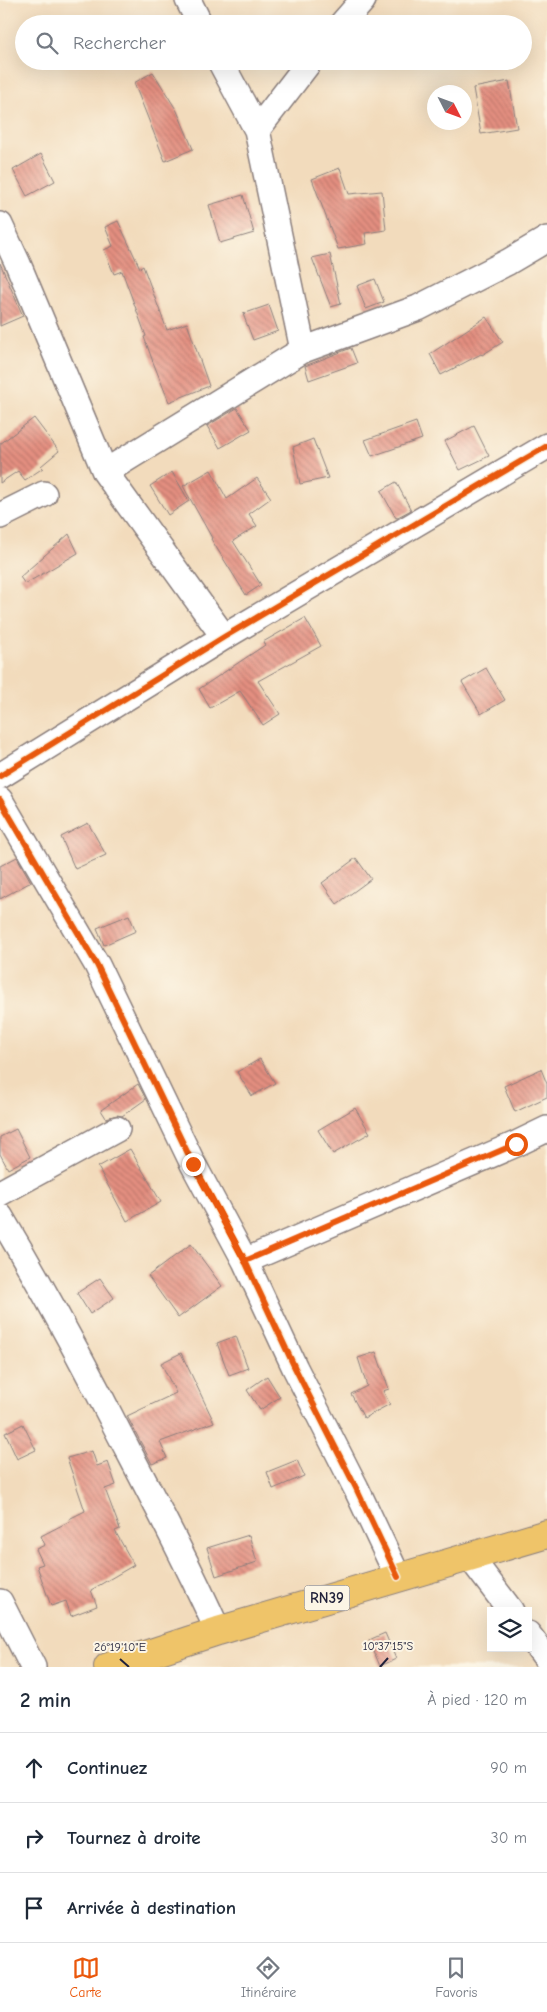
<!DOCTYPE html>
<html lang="fr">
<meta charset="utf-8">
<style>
body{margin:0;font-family:"Comic Neue",sans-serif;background:#f2f2f3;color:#1f2937}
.controls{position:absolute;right:15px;bottom:15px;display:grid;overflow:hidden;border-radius:0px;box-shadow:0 5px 20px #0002}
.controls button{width:45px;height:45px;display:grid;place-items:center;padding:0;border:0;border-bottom:1px solid #e0e1e3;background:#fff;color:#1f2937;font:25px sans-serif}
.compass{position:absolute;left:427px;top:85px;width:45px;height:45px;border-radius:50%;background:#fff;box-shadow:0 5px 20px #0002;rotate:132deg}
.stop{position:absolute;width:15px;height:15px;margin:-11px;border:4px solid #ea580c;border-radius:50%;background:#fff}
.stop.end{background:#ea580c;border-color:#fff;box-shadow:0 1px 5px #0008}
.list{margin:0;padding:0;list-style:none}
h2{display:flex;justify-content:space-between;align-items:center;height:65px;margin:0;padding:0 20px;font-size:21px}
h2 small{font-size:16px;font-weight:400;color:#747a83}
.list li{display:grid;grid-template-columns:32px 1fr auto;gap:15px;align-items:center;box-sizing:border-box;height:70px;padding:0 20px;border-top:1px solid #e0e1e3}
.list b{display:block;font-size:19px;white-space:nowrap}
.list em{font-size:16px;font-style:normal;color:#747a83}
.icon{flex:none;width:28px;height:28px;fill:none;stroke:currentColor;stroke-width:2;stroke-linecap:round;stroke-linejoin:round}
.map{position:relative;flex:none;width:547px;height:1667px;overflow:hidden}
.search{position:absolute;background:#fff;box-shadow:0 5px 20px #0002;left:15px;right:15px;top:15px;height:55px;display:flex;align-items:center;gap:12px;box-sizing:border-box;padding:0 18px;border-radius:28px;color:#747a83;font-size:19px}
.sheet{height:275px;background:#fff}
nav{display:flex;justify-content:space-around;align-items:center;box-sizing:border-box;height:70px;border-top:1px solid #e0e1e3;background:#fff;font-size:14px;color:#747a83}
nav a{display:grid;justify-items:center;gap:2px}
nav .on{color:#ea580c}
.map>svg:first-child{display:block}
.building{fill:url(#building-back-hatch)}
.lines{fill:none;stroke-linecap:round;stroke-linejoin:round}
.minor-casing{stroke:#8a7e7c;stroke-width:28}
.highway-casing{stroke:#8a7e7c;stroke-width:30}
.minor{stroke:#fff;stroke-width:25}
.highway{stroke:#efc469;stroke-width:28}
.cycleway-casing{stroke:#fcf5e5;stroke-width:9}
.cycleway{stroke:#e8590c;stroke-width:6}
.route{stroke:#ea580c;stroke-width:6}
.ticks{fill:none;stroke:#22223b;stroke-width:2}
.labels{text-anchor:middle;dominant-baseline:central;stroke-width:4;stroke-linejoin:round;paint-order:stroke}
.shield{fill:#fcf5e5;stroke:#63616e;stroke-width:1}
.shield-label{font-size:15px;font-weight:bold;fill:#22223b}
.ticks-label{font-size:12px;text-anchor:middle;fill:#22223b;stroke:#fcf5e5;stroke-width:4;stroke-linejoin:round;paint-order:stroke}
</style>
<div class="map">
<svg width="547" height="1667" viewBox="0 0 547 1667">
<defs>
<pattern id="building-back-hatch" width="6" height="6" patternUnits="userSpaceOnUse" patternTransform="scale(1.25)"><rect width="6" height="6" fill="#e48f80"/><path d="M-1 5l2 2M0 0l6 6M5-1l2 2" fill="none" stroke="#b8746a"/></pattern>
</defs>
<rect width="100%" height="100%" fill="#fcf5e5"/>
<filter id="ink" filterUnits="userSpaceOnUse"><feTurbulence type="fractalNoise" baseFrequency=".02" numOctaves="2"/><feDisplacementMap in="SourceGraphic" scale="10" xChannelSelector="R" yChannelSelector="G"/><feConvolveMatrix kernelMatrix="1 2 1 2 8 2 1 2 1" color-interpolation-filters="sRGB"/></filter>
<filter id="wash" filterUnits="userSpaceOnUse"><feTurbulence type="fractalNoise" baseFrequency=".0096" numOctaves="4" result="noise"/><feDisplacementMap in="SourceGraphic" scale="20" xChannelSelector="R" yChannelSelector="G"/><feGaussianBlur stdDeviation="1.12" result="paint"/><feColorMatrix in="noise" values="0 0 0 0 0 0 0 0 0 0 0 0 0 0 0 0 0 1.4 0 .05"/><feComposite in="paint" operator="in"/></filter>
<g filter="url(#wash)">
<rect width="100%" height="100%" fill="#f2dbbc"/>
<g id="blocks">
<path class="building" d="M 153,72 L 177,111 L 193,149 L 165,161 L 134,83 Z
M 509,81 L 517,128 L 481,134 L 473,88 Z
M 41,154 L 55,181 L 27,196 L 13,170 Z
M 340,168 L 349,194 L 382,191 L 386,230 L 365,233 L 367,244 L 338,249 L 312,179 Z
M 243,195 L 254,233 L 220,243 L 209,205 Z
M 118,221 L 140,268 L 143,266 L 167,330 L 187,323 L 209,386 L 169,402 L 153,362 L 144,337 L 146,336 L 122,271 L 114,274 L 104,250 L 113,246 L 105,227 Z
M 330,254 L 341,304 L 331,307 L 312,258 Z
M 0,263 L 23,316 L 0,326 Z
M 375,279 L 384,302 L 366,309 L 357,286 Z
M 269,305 L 278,331 L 253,340 L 243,314 Z
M 486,317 L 503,342 L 482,355 L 481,354 L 441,375 L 430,354 Z
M 351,348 L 357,363 L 309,380 L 305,366 Z
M 237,408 L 251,430 L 220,448 L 207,426 Z
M 34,418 L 59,451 L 41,466 L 43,468 L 25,480 L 18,471 L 0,483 L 0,444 Z
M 416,422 L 422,439 L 372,456 L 365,440 Z
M 474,426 L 489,456 L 460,470 L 445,441 Z
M 313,439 L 328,478 L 300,484 L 293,447 Z
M 211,470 L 227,499 L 257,478 L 271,498 L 249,514 L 257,526 L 233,541 L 261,585 L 246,595 L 211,539 L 212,538 L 183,486 Z
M 172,472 L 189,501 L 168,515 L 150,486 Z
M 396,482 L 411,510 L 396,518 L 381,491 Z
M 69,534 L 78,553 L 25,584 L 20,577 Z
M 305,618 L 321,646 L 258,681 L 280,714 L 263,725 L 240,691 L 210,708 L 199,689 L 265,645 L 263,642 Z
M 486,668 L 505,700 L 481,714 L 462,682 Z
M 88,823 L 106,855 L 75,869 L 61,837 Z
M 17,857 L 31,882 L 0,899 L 0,866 Z
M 356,858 L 371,879 L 337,904 L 322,883 Z
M 129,915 L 136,931 L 104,945 L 97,928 Z
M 260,1059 L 275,1083 L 252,1096 L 237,1072 Z
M 541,1069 L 547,1084 L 547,1097 L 515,1112 L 504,1086 Z
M 138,1084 L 146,1099 L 122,1116 L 117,1115 L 106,1118 L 101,1110 Z
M 355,1108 L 370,1133 L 333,1154 L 318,1130 Z
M 16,1129 L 30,1157 L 8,1169 L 0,1154 L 0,1137 Z
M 130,1149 L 161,1202 L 127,1221 L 98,1167 Z
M 191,1244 L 222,1286 L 178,1318 L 148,1276 Z
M 100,1278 L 114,1298 L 90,1314 L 77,1293 Z
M 236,1336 L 248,1368 L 229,1375 L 217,1343 Z
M 376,1352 L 389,1389 L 383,1391 L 390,1404 L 364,1418 L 351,1394 L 367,1386 L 358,1358 Z
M 181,1353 L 214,1422 L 160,1442 L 167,1458 L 152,1464 L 127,1416 L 176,1393 L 161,1363 Z
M 267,1376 L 280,1397 L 260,1410 L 247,1390 Z
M 23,1424 L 36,1450 L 17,1459 L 5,1433 Z
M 92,1451 L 97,1466 L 108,1462 L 116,1485 L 105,1489 L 120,1529 L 115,1531 L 134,1565 L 91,1590 L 97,1606 L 71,1616 L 66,1601 L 51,1606 L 37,1566 L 43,1564 L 36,1549 L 45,1545 L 41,1536 L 70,1521 L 69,1519 L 85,1511 L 67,1458 Z
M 297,1460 L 304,1476 L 273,1489 L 267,1472 Z
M 249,1535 L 257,1562 L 216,1576 L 207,1548 Z
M 385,1633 L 396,1659 L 380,1666 L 369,1640 Z"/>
</g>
</g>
<g filter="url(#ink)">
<use href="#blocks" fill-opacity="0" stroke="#8a7e7c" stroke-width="1"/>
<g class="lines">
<defs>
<path id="minor" d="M 188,0 L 200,24
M 342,24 L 363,0
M 220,61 L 257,130
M 0,225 L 18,264 L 105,472 L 224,637
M 303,350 L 257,130 L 310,61
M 105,472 L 303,350 L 418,308 L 508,262 L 547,239
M 0,516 L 44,494
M 0,776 L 224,637 L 547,446
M 0,800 L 97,965 L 193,1164 L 245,1261 L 295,1368 L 356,1488 L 398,1577
M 0,1193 L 117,1129
M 0,1216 C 43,1288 82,1360 120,1435 C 154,1500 188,1564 218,1631
M 245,1261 L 516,1144 L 547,1129
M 470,1557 L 511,1611
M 0,1602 L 33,1667
M 528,1634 L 547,1659"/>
<path id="highway" d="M 108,1667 L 218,1631 L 547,1534"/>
</defs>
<use href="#minor" class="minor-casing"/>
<use href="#highway" class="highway-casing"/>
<use href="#minor" class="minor"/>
<use href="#highway" class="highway"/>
<defs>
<path id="cycleway" d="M 0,776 L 224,637 L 547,446
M 0,800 L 97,965 L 193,1164 L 245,1261 L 295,1368 L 356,1488 L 398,1577"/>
</defs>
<use href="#cycleway" class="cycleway-casing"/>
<use href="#cycleway" class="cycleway"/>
</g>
</g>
<g class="lines" filter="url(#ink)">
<path class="route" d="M 193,1164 L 245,1261 L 516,1144"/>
</g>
<path class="ticks" d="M 120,1659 L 129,1667M 380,1667 L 388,1658"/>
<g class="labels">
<rect class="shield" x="304.5" y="1585.5" width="45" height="25" rx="4"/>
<g class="shield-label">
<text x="327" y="1598">RN39</text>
</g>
</g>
<g class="ticks-label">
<text x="388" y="1650">10°37'15"S</text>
<text x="120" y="1651">26°19'10"E</text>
</g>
</svg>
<div class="controls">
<button><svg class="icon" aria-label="layers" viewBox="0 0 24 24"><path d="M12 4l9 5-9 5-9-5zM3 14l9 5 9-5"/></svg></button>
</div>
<svg class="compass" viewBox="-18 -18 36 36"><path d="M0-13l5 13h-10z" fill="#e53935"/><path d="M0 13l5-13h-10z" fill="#747a83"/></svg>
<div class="stop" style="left:516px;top:1144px"></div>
<div class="stop end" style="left:193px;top:1164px"></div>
<div class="search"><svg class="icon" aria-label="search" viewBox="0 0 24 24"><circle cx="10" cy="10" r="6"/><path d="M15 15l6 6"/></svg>Rechercher</div>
</div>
<section class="sheet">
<h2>2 min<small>À pied · 120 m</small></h2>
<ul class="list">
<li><svg class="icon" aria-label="ahead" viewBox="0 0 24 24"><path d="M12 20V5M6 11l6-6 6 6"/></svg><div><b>Continuez</b></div><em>90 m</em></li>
<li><svg class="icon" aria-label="right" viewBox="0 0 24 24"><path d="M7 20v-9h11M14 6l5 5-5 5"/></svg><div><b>Tournez à droite</b></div><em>30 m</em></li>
<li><svg class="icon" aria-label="arrive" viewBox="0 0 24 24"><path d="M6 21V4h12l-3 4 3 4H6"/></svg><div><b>Arrivée à destination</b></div></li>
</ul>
</section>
<nav>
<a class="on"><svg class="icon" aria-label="map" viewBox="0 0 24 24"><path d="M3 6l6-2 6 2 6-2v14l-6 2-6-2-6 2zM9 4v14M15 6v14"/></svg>Carte</a>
<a><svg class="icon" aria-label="directions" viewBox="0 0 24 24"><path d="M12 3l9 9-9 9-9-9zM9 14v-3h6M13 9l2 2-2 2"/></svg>Itinéraire</a>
<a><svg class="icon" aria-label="saved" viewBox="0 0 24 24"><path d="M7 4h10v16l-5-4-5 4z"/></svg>Favoris</a>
</nav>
